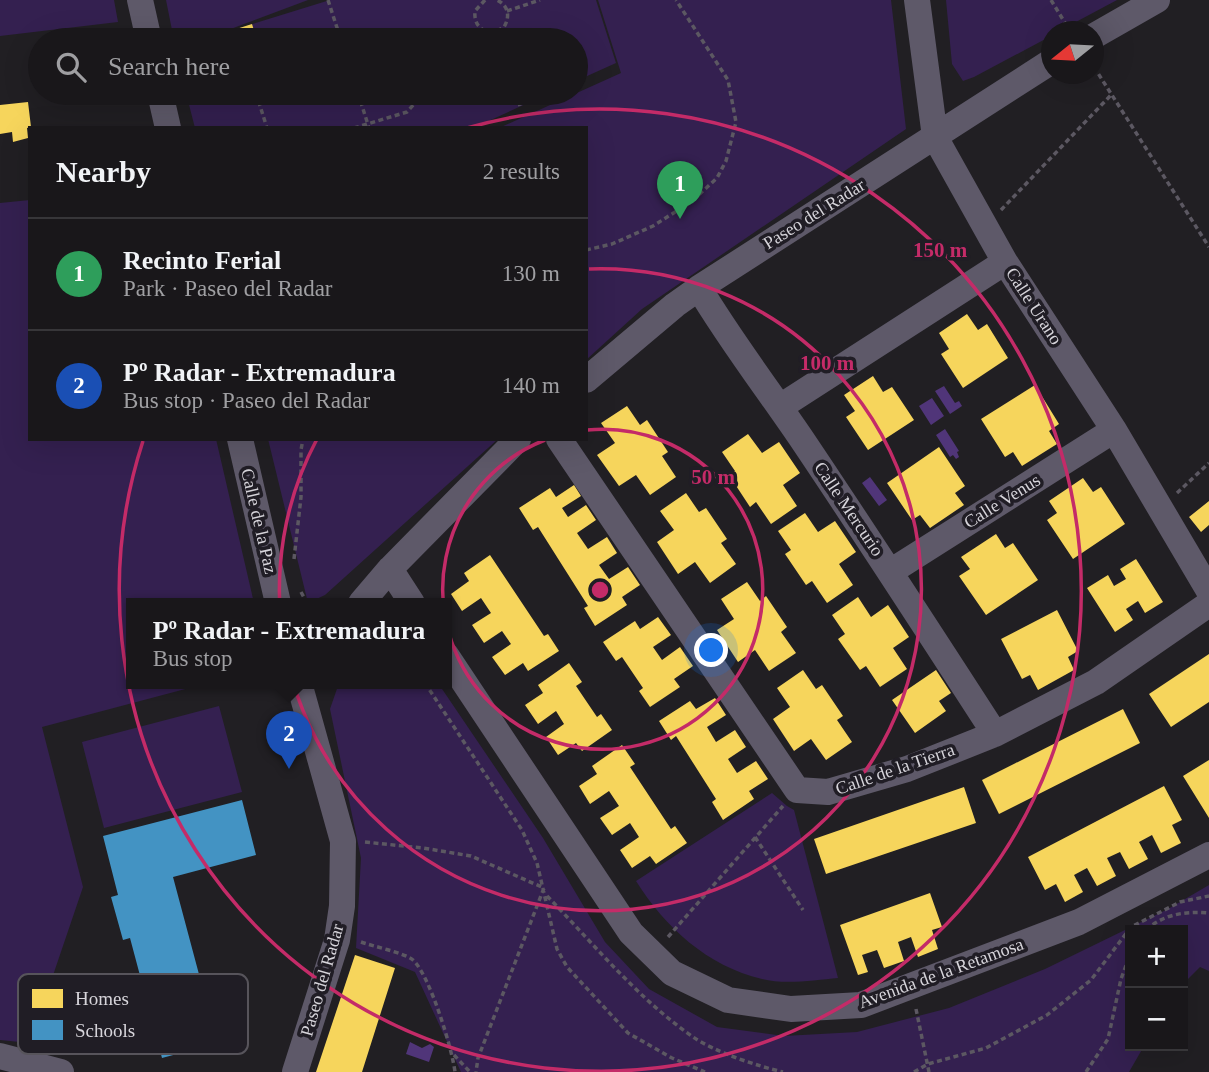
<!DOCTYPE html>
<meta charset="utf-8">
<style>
body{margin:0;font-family:Georgia,serif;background:#262427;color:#f1f3f6}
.controls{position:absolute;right:21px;bottom:21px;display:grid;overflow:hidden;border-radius:0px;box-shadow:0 7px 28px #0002}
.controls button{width:63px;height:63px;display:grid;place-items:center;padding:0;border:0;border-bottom:2px solid #373639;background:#19171a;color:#f1f3f6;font:35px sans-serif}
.compass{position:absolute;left:1041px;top:21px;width:63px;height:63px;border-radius:50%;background:#19171a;box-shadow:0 7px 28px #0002;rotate:252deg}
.you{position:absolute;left:712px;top:651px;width:24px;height:24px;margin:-18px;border:5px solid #fff;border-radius:50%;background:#1a73e8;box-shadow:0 0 0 10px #1a73e833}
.badge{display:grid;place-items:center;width:46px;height:46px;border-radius:50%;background:#97959a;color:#fff;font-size:23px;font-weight:700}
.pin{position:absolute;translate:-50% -58px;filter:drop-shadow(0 2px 4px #0008)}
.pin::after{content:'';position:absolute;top:37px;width:24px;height:21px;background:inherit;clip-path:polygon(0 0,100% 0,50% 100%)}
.popup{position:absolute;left:126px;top:598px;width:326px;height:91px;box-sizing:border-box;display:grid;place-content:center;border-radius:0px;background:#19171a;filter:drop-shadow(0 2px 5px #0005);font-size:23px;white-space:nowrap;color:#9f9fa2}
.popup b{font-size:26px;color:#f1f3f6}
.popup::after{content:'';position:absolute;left:50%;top:100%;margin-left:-14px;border:14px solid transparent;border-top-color:#19171a}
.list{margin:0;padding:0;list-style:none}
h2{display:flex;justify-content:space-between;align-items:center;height:91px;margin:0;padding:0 28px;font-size:30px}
h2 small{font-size:23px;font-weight:400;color:#9f9fa2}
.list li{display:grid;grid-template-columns:46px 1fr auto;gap:21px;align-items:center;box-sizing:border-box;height:112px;padding:0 28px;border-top:2px solid #373639}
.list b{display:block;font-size:26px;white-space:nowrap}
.list p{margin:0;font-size:23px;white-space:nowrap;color:#9f9fa2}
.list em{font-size:23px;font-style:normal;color:#9f9fa2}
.icon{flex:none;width:38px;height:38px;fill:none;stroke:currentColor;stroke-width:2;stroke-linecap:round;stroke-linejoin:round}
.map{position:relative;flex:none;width:1209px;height:1072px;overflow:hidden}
.search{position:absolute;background:#19171a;box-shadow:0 7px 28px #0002;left:28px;top:28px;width:560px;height:77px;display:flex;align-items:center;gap:18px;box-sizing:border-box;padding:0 24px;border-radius:38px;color:#9f9fa2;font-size:26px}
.panel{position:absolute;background:#19171a;box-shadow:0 7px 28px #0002;left:28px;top:126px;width:560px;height:315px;border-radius:0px}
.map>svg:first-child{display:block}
.green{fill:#342050}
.water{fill:#503579}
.homes{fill:#f6d55c}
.schools{fill:#4393c3}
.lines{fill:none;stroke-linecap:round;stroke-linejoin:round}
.path{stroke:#5c5862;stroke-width:3.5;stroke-dasharray:5 3.5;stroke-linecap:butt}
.minor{stroke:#5e5969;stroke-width:26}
.ring{fill:none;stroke:#c42b68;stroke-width:3.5}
.labels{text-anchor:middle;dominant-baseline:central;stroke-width:7;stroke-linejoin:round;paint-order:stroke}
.street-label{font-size:18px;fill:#d6d4da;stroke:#201d25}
.key{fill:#201d25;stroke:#57545b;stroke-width:2}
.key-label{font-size:19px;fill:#d6d4da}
.centre{fill:#c42b68;stroke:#201d25;stroke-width:3.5}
.ring-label{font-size:21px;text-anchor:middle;font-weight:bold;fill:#c42b68;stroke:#201d25;stroke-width:7;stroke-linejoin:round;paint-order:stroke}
</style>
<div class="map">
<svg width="1209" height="1072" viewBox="0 0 1209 1072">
<rect width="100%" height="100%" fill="#211f23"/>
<path class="green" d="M 0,0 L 114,0 L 118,22 L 0,36 Z
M 166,0 L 308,0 L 204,39 L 330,0 L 596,0 L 616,63 L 576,81 L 576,40 L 174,40 Z
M 598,0 L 891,0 L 906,129 L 642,309 L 586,360 L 586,128 L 499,128 L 621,73 Z
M 946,0 L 1117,0 L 1059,31 L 1052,32 L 1051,36 L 974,77 L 963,81 L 952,64 Z
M 186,93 L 550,93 L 473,128 L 195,128 Z
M 30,200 L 30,439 L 216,439 L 254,603 L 132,603 L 132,683 L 208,683 L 42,727 L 83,887 L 30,1043 L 0,1040 L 0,203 Z
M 268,439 L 498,439 L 325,595 L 308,603 Z
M 339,683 L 438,683 L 543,838 L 605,942 L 649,989 L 717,1027 L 784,1036 L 857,1032 L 949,1008 L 1045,969 L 1168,909 L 1209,885 L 1209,971 L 1200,967 L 1183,984 L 1183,930 L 1130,930 L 1130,1046 L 1144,1046 L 1129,1072 L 461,1072 L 415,972 L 356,948 L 361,858 L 330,709 Z
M 219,706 L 242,792 L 104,828 L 82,742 Z
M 772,793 L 787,806 L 794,810 L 838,978 C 815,980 785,985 762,979 C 707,966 665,927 636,881 Z"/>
<path class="water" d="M 944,386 L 955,403 L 959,401 L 962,406 L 950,414 L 935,391 Z
M 932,398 L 944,416 L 931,425 L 919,406 Z
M 945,429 L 959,451 L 957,452 L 959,457 L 956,459 L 953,455 L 950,457 L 936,435 Z
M 870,477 L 887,500 L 879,506 L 862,483 Z
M 410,1042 L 422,1048 L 430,1044 L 434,1047 L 429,1062 L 406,1054 Z"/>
<path class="homes" d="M 252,24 L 257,40 L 232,40 L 230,31 Z
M 28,102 L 31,127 L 27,128 L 28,138 L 13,142 L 12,132 L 0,134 L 0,105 Z
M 967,314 L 978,330 L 987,324 L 1008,358 L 963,388 L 941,354 L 949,349 L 939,333 Z
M 873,376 L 883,392 L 892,387 L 914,420 L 868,450 L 846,417 L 855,411 L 844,395 Z
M 1035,385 L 1059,424 L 1049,431 L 1057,444 L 1022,466 L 1013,452 L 1005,457 L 981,419 Z
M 627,406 L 640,425 L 647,420 L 668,452 L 662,456 L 676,477 L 650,495 L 636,475 L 619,486 L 597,455 L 615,443 L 601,423 Z
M 748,434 L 762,453 L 779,442 L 800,473 L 783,485 L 797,506 L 771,524 L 756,502 L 750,507 L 729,475 L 735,471 L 722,452 Z
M 939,447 L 965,486 L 955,493 L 964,505 L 930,528 L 920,515 L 912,520 L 887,483 Z
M 1083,478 L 1093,492 L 1101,487 L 1125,524 L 1073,559 L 1047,520 L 1057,513 L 1049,501 Z
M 574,485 L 581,496 L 562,508 L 568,517 L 586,505 L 596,520 L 577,533 L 588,549 L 607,537 L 617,553 L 599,565 L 609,579 L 628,567 L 640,585 L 622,597 L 627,605 L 595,626 L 584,608 L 588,606 L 538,527 L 533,530 L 519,508 L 550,488 L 556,497 Z
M 686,493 L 699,512 L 706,508 L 727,539 L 721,543 L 736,564 L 710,583 L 695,562 L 678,574 L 657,542 L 674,530 L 660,511 Z
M 1209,501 L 1209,525 L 1201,532 L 1189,517 Z
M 805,513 L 818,532 L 835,521 L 856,552 L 839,564 L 853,585 L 827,603 L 812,581 L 806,585 L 785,554 L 791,550 L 778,531 Z
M 996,534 L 1005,548 L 1013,543 L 1038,580 L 986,615 L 959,576 L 970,569 L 961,557 Z
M 490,555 L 544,636 L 548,634 L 559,651 L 528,671 L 523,663 L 505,675 L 492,657 L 511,644 L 502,631 L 484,643 L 472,625 L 491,613 L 481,598 L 462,611 L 451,594 L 469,581 L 464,573 Z
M 1136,559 L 1163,602 L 1145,613 L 1138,601 L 1126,609 L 1133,620 L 1115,632 L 1087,588 L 1108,575 L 1114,586 L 1126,579 L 1120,569 Z
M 747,582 L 760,601 L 766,596 L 787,627 L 781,632 L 796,653 L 769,671 L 755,650 L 738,662 L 717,630 L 734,619 L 721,599 Z
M 858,597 L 871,617 L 888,605 L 909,637 L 893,648 L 907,669 L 880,687 L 866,666 L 860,670 L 838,639 L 845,634 L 832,615 Z
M 1057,610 L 1078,651 L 1068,657 L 1074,670 L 1038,690 L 1030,675 L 1022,679 L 1001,639 Z
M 658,617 L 671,635 L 653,647 L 662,660 L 680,647 L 693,666 L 674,679 L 680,687 L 650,707 L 639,691 L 643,688 L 622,657 L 616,661 L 603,642 L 635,621 L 640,629 Z
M 1209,654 L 1209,702 L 1171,727 L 1149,694 Z
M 569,663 L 582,682 L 576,686 L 597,717 L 601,714 L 612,730 L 582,751 L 576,743 L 558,755 L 546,737 L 564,724 L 556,711 L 538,724 L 525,705 L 543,693 L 538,685 Z
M 803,670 L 816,689 L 822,685 L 843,716 L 837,720 L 852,742 L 826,760 L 811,739 L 794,751 L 773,719 L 790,707 L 777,688 Z
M 936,670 L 951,693 L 939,701 L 946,711 L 915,733 L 892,700 Z
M 715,698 L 726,715 L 707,727 L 716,742 L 735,730 L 746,747 L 728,759 L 737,773 L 756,761 L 768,779 L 749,791 L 754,799 L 723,820 L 712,802 L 716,799 L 676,736 L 671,740 L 659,721 L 690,701 L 696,709 Z
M 1123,709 L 1140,743 L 999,814 L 982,780 Z
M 622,745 L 635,764 L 630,767 L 671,829 L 675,826 L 687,843 L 656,864 L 650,856 L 632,868 L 620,850 L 639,837 L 630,823 L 612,835 L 600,818 L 619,806 L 609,791 L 590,804 L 579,786 L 597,774 L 592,766 Z
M 1209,760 L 1209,818 L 1183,776 Z
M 1164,786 L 1182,820 L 1172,825 L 1181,843 L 1161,853 L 1152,835 L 1139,842 L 1148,859 L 1129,869 L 1120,852 L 1107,858 L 1116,876 L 1097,886 L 1087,868 L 1074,875 L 1083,892 L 1065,902 L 1056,884 L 1045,890 L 1028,857 Z
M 964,787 L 976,823 L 826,874 L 814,839 Z
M 930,893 L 942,927 L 932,930 L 938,949 L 918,957 L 911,937 L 898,942 L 904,961 L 884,968 L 877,950 L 862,955 L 868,972 L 858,975 L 840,925 Z
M 355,955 L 395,968 L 362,1072 L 316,1072 Z"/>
<path class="schools" d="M 242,800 L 256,855 L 173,877 L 208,1008 L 224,1003 L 233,1039 L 162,1058 L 130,938 L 123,940 L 111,897 L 118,895 L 103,836 Z"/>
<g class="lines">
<path class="path" d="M 328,0 L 341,40
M 485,0 L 475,11 C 473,29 489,38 504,27 C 510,17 509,6 497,0
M 1051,0 L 1070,31
M 507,11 L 540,0
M 469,40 L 479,29
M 1094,67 L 1209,247
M 256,93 L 267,128
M 358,93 L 369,128
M 516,93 L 520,106
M 354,128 L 407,112 L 424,93
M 1001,210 L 1111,95
M 586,250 L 612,244 L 653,226 L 691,202 L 717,178 L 726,161 L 736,122 L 728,80 L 676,0
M 1177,493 L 1209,463
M 294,559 L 301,497 L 301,450 L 303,439
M 301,592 L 307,603
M 425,683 L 522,830 L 537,863 L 557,949 L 567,967 L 628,1033 L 672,1058 L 705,1072
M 755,837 L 803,910
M 365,842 L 423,848 L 471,856 L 544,888 L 478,1058 L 476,1072
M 547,896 C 594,944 637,998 693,1037 C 715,1052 757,1066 783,1072
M 1146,930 C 1164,914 1185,911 1209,913
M 668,937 L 783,806
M 361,942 C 372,946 405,953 413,960 C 430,976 452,1048 455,1072
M 916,1009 L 929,1072
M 454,1055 L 470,1072
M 914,1072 L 928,1064 L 986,1048 L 1047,1015 L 1091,980 L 1131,927 L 1180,902 L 1209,896
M 1086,1072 L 1108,1039 L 1121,979 L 1130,955"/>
<path class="minor" d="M 140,0 L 149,40
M 917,0 L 935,137 L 1005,262 L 1114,430 L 1209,591
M 1094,36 L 1157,0
M 160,93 L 168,128
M 699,288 C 730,340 767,388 801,438 C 867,536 931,635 995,734
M 586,380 L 675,305 L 699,288 L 1052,61
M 780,407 L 1005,262
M 240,439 L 278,603
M 559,439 L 797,790 L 828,792 L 907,769 L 995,734 L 1096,682 L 1209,604
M 390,569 L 412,603
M 890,572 L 1114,430
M 361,603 L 390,569 L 518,439
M 446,655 L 631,933 L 672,973 L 728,1000 L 791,1009 L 861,1005 L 1079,922 L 1209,855
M 0,1056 L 61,1072
M 295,1072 L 337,940 L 342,906 L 343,841 L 299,683"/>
</g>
<g class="ring">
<path d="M587 430A160 160 0 1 1 545 440"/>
<path d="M589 269A321 321 0 1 1 317 439"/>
<path d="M467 128A481 481 0 1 1 143 441"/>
</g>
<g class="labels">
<g class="street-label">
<text transform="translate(814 214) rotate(-32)">Paseo del Radar</text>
<text transform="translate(1034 306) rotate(57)">Calle Urano</text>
<text transform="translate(1002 501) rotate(-32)">Calle Venus</text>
<text transform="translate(849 509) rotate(56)">Calle Mercurio</text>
<text transform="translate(259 521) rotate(77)">Calle de la Paz</text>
<text transform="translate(895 769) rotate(-19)">Calle de la Tierra</text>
<text transform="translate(941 973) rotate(-20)">Avenida de la Retamosa</text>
<text transform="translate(322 980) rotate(-74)">Paseo del Radar</text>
</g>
</g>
<rect x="18" y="974" width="230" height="80" rx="10" class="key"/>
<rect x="32" y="989" width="31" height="19" fill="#f6d55c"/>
<rect x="32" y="1020" width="31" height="20" fill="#4393c3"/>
<g class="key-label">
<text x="75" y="1005">Homes</text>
<text x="75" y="1037">Schools</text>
</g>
<circle cx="600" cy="590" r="10" class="centre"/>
<g class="ring-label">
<text x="940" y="257">150 m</text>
<text x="827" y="370">100 m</text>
<text x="713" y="484">50 m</text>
</g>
</svg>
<div class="controls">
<button>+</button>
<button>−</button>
</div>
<svg class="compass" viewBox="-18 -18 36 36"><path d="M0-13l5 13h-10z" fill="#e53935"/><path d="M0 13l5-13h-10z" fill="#9f9fa2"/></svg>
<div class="you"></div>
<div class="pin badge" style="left:680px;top:219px;background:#2e9e5b">1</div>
<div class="pin badge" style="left:289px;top:769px;background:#1a4fb4">2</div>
<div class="popup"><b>Pº Radar - Extremadura</b>Bus stop</div>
<div class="search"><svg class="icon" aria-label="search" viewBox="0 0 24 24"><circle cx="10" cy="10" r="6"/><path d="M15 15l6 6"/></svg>Search here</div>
<section class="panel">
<h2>Nearby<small>2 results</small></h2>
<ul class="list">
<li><span class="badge" style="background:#2e9e5b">1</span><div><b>Recinto Ferial</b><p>Park · Paseo del Radar</p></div><em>130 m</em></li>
<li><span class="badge" style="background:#1a4fb4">2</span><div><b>Pº Radar - Extremadura</b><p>Bus stop · Paseo del Radar</p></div><em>140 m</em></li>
</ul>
</section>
</div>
